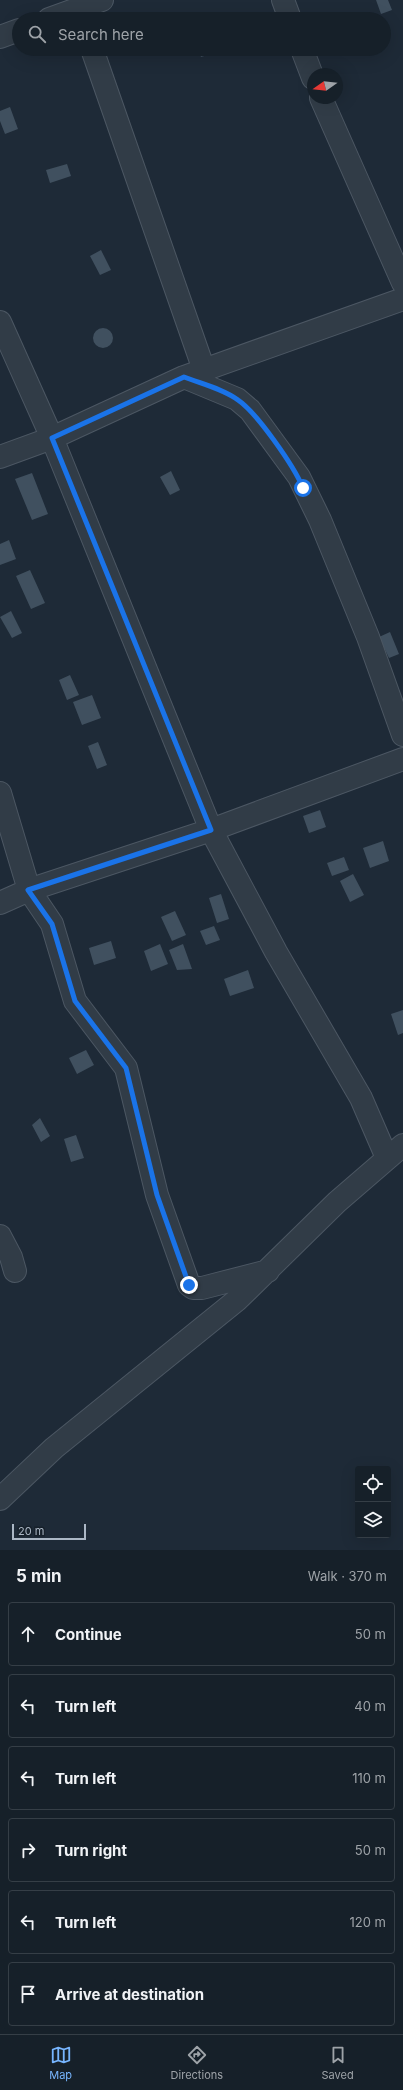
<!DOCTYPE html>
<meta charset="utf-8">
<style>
body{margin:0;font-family:Inter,sans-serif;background:#1f2831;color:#f1f3f6}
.controls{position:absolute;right:12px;bottom:12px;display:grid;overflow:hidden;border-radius:4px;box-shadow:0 4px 16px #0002}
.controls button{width:36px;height:36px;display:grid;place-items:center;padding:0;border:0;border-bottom:1px solid #353e46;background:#162029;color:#f1f3f6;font:20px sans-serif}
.compass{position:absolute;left:307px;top:68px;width:36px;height:36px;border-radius:50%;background:#162029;box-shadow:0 4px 16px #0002;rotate:256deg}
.scale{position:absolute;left:12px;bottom:10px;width:74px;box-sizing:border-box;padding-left:4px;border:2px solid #abb7c5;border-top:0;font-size:11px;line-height:14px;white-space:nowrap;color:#abb7c5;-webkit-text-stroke:3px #17212b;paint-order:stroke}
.stop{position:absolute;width:12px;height:12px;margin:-9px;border:3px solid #1a73e8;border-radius:50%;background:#fff}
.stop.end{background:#1a73e8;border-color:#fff;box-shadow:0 1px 4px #0008}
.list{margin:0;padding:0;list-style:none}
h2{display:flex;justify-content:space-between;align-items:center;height:52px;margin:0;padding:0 16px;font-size:17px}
h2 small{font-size:13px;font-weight:400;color:#9ea3a8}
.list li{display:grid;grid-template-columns:26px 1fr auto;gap:12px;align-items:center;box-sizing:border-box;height:64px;margin:0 8px 8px;padding:0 8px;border:1px solid #353e46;border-radius:4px}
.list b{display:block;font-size:15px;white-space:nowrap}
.list em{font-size:13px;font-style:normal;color:#9ea3a8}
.icon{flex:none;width:22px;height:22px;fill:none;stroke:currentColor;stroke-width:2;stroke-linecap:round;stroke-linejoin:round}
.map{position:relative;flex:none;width:403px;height:1550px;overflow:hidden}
.search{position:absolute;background:#162029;box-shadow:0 4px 16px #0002;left:12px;right:12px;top:12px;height:44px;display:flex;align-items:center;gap:10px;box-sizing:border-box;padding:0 14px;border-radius:22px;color:#9ea3a8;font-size:15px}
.sheet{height:484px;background:#162029}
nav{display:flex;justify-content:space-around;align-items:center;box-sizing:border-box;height:56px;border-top:1px solid #353e46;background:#162029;font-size:11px;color:#9ea3a8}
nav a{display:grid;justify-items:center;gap:2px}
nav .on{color:#77b5fe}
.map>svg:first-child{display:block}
.building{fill:#40505f}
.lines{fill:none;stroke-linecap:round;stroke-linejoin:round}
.minor-casing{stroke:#4c5763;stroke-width:24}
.minor{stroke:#313c47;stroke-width:22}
.route{stroke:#1a73e8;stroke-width:5}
</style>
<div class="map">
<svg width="403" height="1550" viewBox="0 0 403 1550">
<rect width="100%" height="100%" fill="#1e2a37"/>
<path class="building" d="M 376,0 L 388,0 L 392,10 L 381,14 Z
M 198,49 L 213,49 L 214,53 L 201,57 Z
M 10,107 L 18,129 L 5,134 L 0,121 L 0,111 Z
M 67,164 L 71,176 L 50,183 L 46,170 Z
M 101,250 L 111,270 L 100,275 L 90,256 Z
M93 338a10 10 0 1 1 20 0a10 10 0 1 1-20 0Z
M 171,471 L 180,490 L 170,495 L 160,477 Z
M 32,473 L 48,514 L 32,520 L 15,479 Z
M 9,540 L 16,559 L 0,565 L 0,544 Z
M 30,570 L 45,603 L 31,609 L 16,576 Z
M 11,611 L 22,633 L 12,638 L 0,617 Z
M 390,632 L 399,654 L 389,658 L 379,637 Z
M 70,675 L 79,695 L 67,700 L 59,680 Z
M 92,695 L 101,718 L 82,725 L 73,702 Z
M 98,742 L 107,765 L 97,769 L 88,746 Z
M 320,810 L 326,827 L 309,833 L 303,816 Z
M 383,841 L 389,861 L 370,868 L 363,848 Z
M 344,857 L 349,870 L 332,876 L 327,863 Z
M 353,874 L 364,895 L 350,902 L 340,881 Z
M 221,894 L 229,919 L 217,923 L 209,898 Z
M 175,911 L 186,935 L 172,941 L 161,917 Z
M 214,926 L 220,940 L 206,945 L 200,931 Z
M 111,941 L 116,958 L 94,965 L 89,948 Z
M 160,944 L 168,964 L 151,971 L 144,951 Z
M 183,944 L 192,969 L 177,970 L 169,950 Z
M 248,970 L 254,988 L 230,996 L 224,979 Z
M 403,1010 L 403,1033 L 398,1035 L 391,1014 Z
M 86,1050 L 94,1065 L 77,1074 L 69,1058 Z
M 40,1118 L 50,1136 L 41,1142 L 32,1125 Z
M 76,1135 L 84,1158 L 71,1162 L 64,1139 Z"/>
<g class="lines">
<defs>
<path id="minor" d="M 283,0 L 290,19
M 49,19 L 102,0
M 0,37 L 19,30
M 92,49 L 204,370
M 302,49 L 313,78
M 321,98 L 403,283
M 0,322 L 52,438 L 211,830 L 276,952 L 361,1098 L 387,1158
M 184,377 L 237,399 L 250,410 L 299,477 L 320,520 L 368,637 L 403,735
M 0,457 L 52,438 L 184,377 L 403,299
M 0,793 L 29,890 L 52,924 L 75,1001 L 126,1068 L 157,1195 L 189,1285 L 193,1288 L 202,1288 L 268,1271
M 0,903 L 29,890 L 211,830 L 403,759
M 0,1236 L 11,1257 L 15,1271
M 0,1499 L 54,1448 L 237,1300 L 337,1202 L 403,1145"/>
</defs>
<use href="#minor" class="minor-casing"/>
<use href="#minor" class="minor"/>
</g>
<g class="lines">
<path class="route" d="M 189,1285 L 157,1195 L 126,1068 L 75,1001 L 52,924 L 28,890 L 211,830 L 52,438 L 184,377 C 202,384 223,389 238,400 C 257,413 294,466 303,488"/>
</g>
</svg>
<div class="controls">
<button><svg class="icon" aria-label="locate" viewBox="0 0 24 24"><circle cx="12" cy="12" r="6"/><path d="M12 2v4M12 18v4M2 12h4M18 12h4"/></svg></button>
<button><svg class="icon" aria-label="layers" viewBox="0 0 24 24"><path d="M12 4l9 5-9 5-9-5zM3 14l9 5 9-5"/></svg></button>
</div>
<svg class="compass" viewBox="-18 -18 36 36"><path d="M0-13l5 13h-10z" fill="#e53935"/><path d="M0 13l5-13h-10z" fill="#9ea3a8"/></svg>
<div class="scale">20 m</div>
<div class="stop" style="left:303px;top:488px"></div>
<div class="stop end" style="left:189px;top:1285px"></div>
<div class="search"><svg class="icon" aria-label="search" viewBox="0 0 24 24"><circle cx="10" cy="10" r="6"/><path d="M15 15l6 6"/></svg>Search here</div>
</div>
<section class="sheet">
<h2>5 min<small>Walk · 370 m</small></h2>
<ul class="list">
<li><svg class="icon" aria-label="ahead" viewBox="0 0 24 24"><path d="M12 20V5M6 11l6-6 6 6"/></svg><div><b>Continue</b></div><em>50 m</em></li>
<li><svg class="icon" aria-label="left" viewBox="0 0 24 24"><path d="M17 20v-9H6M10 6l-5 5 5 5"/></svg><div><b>Turn left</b></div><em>40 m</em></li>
<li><svg class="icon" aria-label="left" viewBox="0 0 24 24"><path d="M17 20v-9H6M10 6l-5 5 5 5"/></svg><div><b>Turn left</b></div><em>110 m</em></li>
<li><svg class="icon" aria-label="right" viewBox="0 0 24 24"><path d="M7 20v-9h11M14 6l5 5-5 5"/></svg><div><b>Turn right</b></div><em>50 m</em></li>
<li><svg class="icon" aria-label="left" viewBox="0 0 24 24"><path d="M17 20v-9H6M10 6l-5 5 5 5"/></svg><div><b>Turn left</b></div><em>120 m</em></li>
<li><svg class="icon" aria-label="arrive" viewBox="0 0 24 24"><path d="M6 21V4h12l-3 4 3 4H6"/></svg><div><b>Arrive at destination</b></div></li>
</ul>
</section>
<nav>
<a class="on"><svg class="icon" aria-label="map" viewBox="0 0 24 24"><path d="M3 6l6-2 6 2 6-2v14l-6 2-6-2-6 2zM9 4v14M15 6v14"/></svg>Map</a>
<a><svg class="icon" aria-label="directions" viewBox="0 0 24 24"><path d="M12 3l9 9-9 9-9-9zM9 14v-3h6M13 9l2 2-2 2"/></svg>Directions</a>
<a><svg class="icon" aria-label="saved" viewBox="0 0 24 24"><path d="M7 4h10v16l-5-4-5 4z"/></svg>Saved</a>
</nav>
